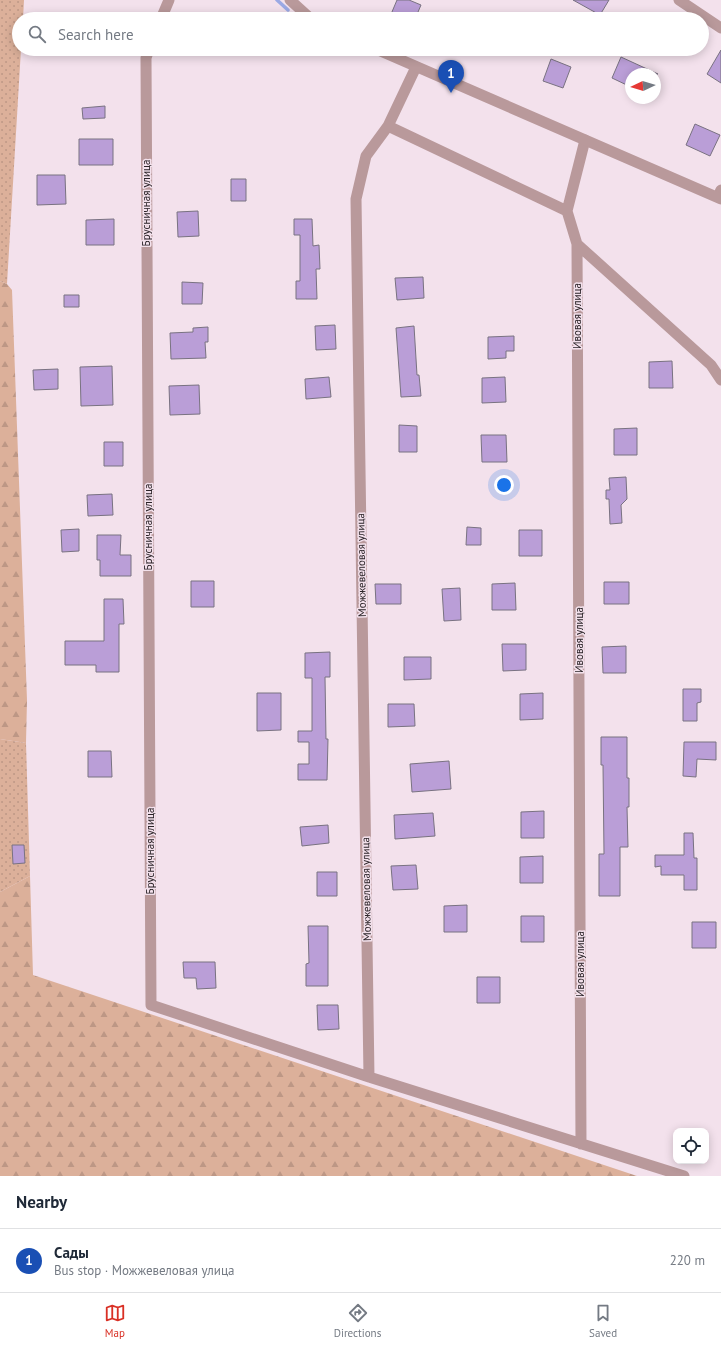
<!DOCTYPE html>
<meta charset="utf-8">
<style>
body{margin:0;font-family:"PT Sans",sans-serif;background:#f2f2f3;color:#1f2937}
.controls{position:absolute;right:12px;bottom:12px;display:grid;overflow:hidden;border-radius:8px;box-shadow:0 2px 10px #0003}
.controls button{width:36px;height:36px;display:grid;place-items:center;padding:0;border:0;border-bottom:1px solid #e0e1e3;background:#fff;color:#1f2937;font:20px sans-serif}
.compass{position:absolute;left:625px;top:68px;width:36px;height:36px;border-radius:50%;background:#fff;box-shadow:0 2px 10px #0003;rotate:266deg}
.you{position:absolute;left:504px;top:485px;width:14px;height:14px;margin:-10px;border:3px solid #fff;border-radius:50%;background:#1a73e8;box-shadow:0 0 0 6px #1a73e833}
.badge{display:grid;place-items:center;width:26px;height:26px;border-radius:50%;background:#d93025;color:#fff;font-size:13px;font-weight:700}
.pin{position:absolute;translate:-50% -33px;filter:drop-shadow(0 1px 2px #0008)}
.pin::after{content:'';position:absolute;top:21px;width:14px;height:12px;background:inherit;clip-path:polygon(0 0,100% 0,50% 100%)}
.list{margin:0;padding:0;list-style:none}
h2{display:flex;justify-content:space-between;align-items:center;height:52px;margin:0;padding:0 16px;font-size:17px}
h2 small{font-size:13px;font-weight:400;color:#747a83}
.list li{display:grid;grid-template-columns:26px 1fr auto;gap:12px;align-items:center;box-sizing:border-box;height:64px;padding:0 16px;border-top:1px solid #e0e1e3}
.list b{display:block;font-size:15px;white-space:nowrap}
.list p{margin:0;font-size:13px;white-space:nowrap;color:#747a83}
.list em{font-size:13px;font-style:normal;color:#747a83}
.icon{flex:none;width:22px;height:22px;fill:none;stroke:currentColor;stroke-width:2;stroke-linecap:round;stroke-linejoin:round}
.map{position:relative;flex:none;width:721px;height:1176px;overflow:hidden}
.search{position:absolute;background:#fff;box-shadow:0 2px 10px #0003;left:12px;right:12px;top:12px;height:44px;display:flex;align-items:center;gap:10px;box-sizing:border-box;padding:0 14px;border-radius:22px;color:#747a83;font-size:15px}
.sheet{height:116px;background:#fff}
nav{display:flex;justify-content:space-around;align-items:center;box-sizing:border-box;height:56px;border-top:1px solid #e0e1e3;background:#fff;font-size:11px;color:#747a83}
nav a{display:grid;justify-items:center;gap:2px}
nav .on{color:#d93025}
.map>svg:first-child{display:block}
.forest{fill:url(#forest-firs)}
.park{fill:url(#park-dots)}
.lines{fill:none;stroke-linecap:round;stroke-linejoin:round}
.stream{stroke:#9ba9e4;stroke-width:3.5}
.building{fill:#ba9ed7;stroke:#797281}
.minor{stroke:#b9999b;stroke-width:11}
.tertiary{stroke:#b9999b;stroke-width:11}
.labels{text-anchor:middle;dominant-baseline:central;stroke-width:3;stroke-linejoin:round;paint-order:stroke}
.street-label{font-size:11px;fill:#2a2327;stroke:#f3e1ec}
</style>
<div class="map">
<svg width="721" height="1176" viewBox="0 0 721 1176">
<defs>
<pattern id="forest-firs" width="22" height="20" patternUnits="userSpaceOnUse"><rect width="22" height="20" fill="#dcb09a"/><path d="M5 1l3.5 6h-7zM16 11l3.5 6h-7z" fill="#bd9785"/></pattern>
<pattern id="park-dots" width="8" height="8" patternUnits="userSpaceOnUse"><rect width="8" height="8" fill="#dcb09a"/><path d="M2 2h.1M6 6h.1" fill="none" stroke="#bd9785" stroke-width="1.8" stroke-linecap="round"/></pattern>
</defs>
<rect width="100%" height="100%" fill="#f3e1ec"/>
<path class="forest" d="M 0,281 L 7,284 L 12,290 L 27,700 L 26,743 L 0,739 Z
M 30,876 L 33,975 L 637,1176 L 0,1176 L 0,892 Z"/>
<path class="park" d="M 0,0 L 24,0 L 23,19 L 19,19 L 19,49 L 21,49 L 7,284 L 0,281 Z
M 0,739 L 26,743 L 30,876 L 0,892 Z"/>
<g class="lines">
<path class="stream" d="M 277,0 L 288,10"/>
</g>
<path class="building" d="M 397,0 L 409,0 L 421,5 L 415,19 L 389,19 Z
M 573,0 L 609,0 L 600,15 Z
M 721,50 L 721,83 L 707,74 Z
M 621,57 L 658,74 L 631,74 L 631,87 L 612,78 Z
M 551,59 L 571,67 L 563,88 L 543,81 Z
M 105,106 L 105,118 L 83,119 L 82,108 Z
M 695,124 L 720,135 L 710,156 L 686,145 Z
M 79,139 L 113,139 L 113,165 L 79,165 Z
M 37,175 L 65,175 L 66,204 L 37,205 Z
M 231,179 L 246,179 L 246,201 L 231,201 Z
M 198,211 L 199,236 L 178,237 L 177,212 Z
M 114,219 L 114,245 L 86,245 L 86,220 Z
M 294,219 L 312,219 L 313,246 L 319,245 L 320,269 L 316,269 L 317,299 L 296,299 L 296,281 L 300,281 L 300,235 L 294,235 Z
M 423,277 L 424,298 L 397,300 L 395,278 Z
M 182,282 L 203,283 L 202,304 L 182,304 Z
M 64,295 L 79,295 L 79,307 L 64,307 Z
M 335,325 L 336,349 L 316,350 L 315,326 Z
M 414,326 L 417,375 L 419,375 L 421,396 L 401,397 L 396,328 Z
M 208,327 L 208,342 L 205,342 L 206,358 L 171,359 L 170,333 L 193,332 L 193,328 Z
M 514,336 L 514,351 L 506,351 L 506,358 L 488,359 L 488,337 Z
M 672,361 L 673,388 L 649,388 L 649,362 Z
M 112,366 L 113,405 L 81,406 L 80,367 Z
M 58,369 L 58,389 L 34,390 L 33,370 Z
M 329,377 L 331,397 L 306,399 L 305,379 Z
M 505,377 L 506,402 L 482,403 L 482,378 Z
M 199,385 L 200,414 L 170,415 L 169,386 Z
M 399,425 L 417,426 L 417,452 L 399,452 Z
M 637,428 L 637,455 L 614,455 L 614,429 Z
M 481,435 L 506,435 L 507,462 L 482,462 Z
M 104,442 L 123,442 L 123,466 L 104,466 Z
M 626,477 L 627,499 L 621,505 L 622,523 L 610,524 L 609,499 L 606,499 L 606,490 L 610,490 L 609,478 Z
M 112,494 L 113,515 L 88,516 L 87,495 Z
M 467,527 L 481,528 L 481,545 L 466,545 Z
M 79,529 L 79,551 L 62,552 L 61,530 Z
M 519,530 L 542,530 L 542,556 L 519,556 Z
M 97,535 L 121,535 L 120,555 L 131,555 L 131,576 L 100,576 L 100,560 L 97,560 Z
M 191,581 L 214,581 L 214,607 L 191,607 Z
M 604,582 L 629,582 L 629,604 L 604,604 Z
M 515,583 L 516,610 L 492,610 L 492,584 Z
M 375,584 L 401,584 L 401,604 L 376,604 Z
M 460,588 L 461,620 L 444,621 L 442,589 Z
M 104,599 L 123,599 L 124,624 L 119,624 L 119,672 L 96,672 L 96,665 L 65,665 L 65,641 L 104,641 Z
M 502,644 L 526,644 L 526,670 L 503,671 Z
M 626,646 L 626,673 L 603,673 L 602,647 Z
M 330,652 L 330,677 L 325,677 L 326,739 L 328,739 L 327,780 L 298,780 L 298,764 L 309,764 L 309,742 L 298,742 L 298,731 L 312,731 L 312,678 L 305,678 L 305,653 Z
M 404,657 L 431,657 L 431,679 L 404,680 Z
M 683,689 L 701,689 L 701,702 L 697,703 L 697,721 L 683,721 Z
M 257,693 L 281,693 L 281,730 L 257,731 Z
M 543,693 L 543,719 L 520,720 L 520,694 Z
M 388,704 L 414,704 L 415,726 L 388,727 Z
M 601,737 L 627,737 L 627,778 L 629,778 L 629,807 L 627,807 L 628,847 L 620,847 L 620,896 L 599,896 L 599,854 L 604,854 L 603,765 L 601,765 Z
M 684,742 L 716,742 L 716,760 L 697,759 L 696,777 L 683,776 Z
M 88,751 L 111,751 L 112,777 L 88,777 Z
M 449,761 L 451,789 L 412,792 L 410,764 Z
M 544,811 L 544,838 L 521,838 L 521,812 Z
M 433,813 L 435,836 L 395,839 L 394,815 Z
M 328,825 L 329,843 L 302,846 L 300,827 Z
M 684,833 L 693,833 L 694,858 L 697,858 L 697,890 L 684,890 L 684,875 L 661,875 L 661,866 L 655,867 L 655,855 L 684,855 Z
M 12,845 L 24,845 L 25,863 L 13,864 Z
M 543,856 L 543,883 L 520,883 L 520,857 Z
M 416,865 L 418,889 L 393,890 L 391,866 Z
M 317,872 L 337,872 L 337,896 L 317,896 Z
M 467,905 L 467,932 L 444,932 L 444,906 Z
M 521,916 L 544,916 L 544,942 L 521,942 Z
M 692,922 L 716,922 L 716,948 L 692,948 Z
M 308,926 L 328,926 L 328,986 L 306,986 L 306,964 L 309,963 Z
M 183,962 L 215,962 L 216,988 L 197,989 L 196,978 L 184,978 Z
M 477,977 L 500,977 L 500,1003 L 477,1003 Z
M 317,1005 L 338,1005 L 339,1029 L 318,1030 Z"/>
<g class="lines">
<path class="minor" d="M 679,0 L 721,28
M 161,19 L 169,0
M 149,49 L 146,58 L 151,1005 L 369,1077 L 684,1176
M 388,126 L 567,211
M 718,197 L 721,190
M 577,244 L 711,365 L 721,380
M 369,1077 L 356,199 L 366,156 L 388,126 L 416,67
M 581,1144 L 577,244 L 567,211 L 585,140"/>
<path class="tertiary" d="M 290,0 L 311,19
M 376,49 L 721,199"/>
</g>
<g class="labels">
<g class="street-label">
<text transform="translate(146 203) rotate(-90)">Брусничная улица</text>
<text transform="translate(577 316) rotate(-90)">Ивовая улица</text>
<text transform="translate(148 527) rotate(-90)">Брусничная улица</text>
<text transform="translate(361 565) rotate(-91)">Можжевеловая улица</text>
<text transform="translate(579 640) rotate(-90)">Ивовая улица</text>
<text transform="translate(150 851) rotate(-90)">Брусничная улица</text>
<text transform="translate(366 889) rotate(-91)">Можжевеловая улица</text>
<text transform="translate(580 964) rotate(-90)">Ивовая улица</text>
</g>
</g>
</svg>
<div class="controls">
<button><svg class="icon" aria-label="locate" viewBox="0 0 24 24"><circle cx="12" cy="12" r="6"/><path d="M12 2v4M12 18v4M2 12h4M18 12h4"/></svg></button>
</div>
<svg class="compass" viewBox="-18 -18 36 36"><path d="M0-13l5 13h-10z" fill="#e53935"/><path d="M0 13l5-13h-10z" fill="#747a83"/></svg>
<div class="you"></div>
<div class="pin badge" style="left:451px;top:93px;background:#1a4fb4">1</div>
<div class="search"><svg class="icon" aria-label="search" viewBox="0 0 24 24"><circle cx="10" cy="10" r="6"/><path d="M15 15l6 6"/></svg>Search here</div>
</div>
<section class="sheet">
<h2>Nearby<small></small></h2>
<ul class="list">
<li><span class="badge" style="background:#1a4fb4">1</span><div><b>Сады</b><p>Bus stop · Можжевеловая улица</p></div><em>220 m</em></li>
</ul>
</section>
<nav>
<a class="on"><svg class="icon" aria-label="map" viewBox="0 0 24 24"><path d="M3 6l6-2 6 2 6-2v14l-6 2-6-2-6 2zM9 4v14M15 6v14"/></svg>Map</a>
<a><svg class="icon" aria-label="directions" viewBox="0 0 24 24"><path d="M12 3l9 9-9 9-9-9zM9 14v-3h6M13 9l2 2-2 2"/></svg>Directions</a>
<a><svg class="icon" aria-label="saved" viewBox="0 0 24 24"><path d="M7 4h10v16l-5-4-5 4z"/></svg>Saved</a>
</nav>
